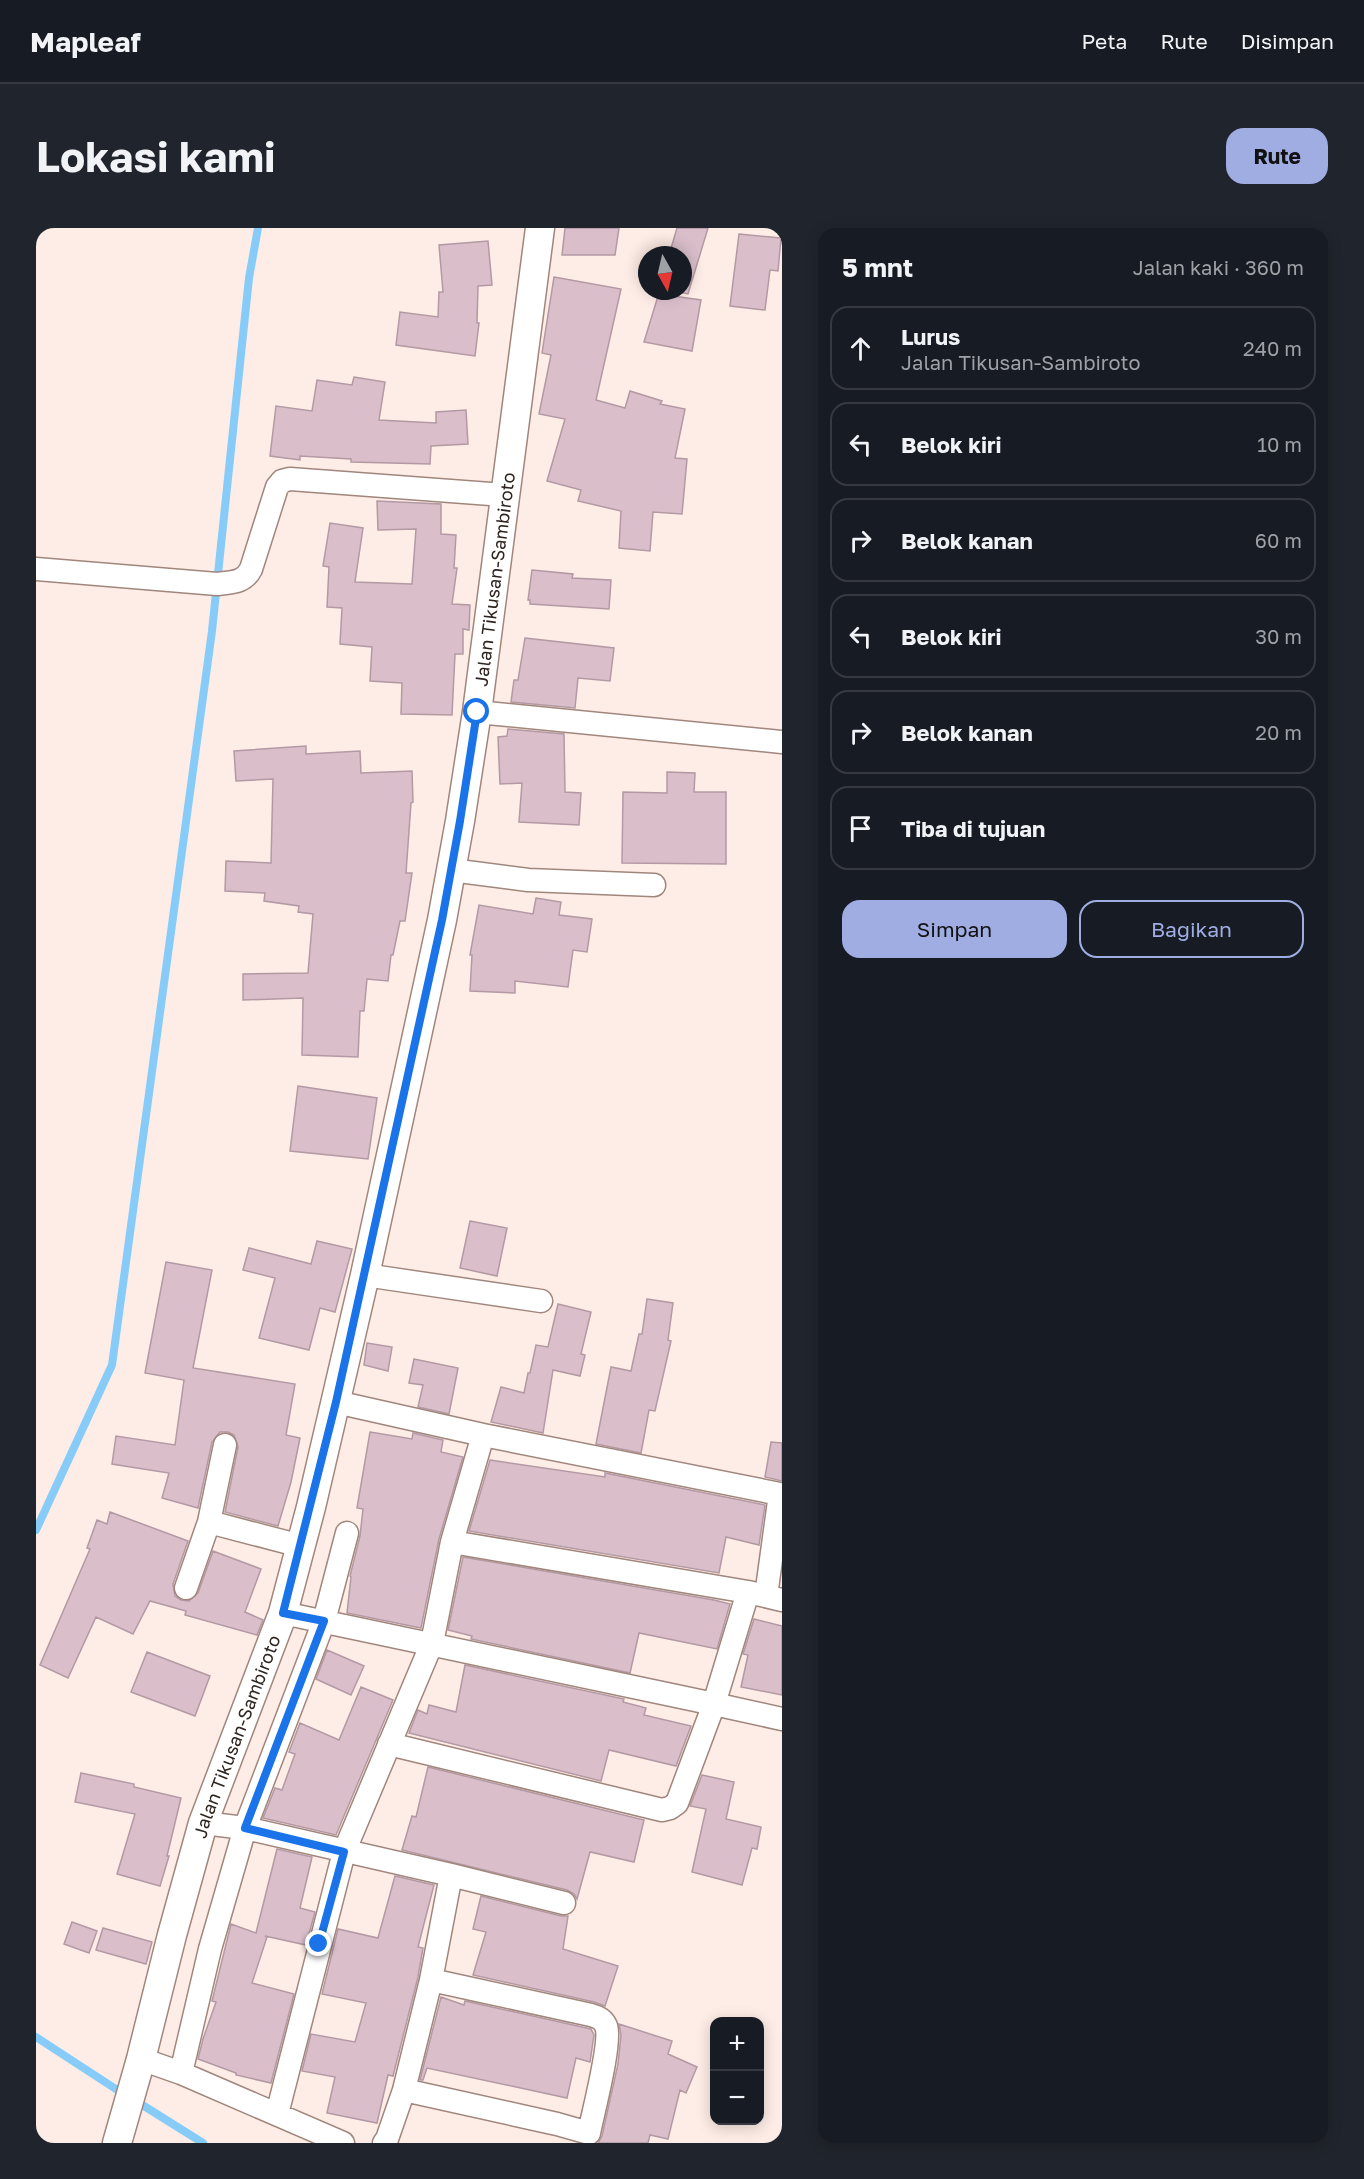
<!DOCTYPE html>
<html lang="id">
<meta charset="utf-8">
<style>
body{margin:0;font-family:"Golos Text",sans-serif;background:#20242c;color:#f1f3f6}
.controls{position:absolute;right:18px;bottom:18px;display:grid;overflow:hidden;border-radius:12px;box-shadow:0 3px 15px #0003}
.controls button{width:54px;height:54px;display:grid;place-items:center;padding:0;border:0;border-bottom:2px solid #363941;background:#171b24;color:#f1f3f6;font:30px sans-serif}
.compass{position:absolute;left:602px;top:18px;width:54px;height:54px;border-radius:50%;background:#171b24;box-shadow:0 3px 15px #0003;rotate:172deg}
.stop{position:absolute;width:18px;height:18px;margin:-14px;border:4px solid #1a73e8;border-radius:50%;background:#fff}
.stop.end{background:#1a73e8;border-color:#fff;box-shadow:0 2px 6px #0008}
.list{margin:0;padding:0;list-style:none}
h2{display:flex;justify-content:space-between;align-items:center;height:78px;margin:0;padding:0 24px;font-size:26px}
h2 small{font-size:20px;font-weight:400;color:#9ea1a6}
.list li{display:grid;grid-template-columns:39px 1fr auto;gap:18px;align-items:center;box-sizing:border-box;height:84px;margin:0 12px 12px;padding:0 12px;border:2px solid #363941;border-radius:18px}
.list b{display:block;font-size:22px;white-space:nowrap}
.list p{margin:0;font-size:20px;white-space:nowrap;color:#9ea1a6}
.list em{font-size:20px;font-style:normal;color:#9ea1a6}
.actions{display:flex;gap:12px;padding:18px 24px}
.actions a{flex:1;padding:14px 0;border:2px solid #a0ade2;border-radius:18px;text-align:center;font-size:21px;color:#a0ade2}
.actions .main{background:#a0ade2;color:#111}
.icon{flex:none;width:33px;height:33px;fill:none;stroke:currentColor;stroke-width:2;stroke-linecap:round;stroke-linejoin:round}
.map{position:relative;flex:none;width:746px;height:1915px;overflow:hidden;border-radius:18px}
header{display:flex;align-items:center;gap:36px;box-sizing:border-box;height:84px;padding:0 30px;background:#171b24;border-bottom:2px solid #363941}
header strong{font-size:28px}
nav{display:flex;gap:33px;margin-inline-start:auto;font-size:21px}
.intro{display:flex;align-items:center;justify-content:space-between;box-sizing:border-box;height:144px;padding:0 36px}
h1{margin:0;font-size:42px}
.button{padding:15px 27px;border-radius:18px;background:#a0ade2;color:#111;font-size:21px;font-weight:700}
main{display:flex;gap:36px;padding:0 36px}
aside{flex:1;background:#171b24;border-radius:18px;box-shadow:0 3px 15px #0003}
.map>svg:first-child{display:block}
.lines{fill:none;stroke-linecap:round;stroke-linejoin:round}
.stream{stroke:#87ccf8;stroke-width:8}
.building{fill:#dabfcb;stroke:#b399a4;stroke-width:1.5}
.minor-casing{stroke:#a0867c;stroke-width:25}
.tertiary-casing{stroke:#a0867c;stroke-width:31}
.minor{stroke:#fff;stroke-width:22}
.tertiary{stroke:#fff;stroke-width:28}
.route{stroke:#1a73e8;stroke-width:8}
.labels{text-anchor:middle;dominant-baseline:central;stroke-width:4.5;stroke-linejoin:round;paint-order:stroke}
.street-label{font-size:18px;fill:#2e2420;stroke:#feede6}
</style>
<header>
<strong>Mapleaf</strong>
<nav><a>Peta</a><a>Rute</a><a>Disimpan</a></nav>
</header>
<div class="intro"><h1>Lokasi kami</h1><a class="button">Rute</a></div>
<main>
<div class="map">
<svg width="746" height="1915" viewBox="0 0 746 1915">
<rect width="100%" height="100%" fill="#feede6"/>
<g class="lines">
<path class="stream" d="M 0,1302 L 76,1137 L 176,403 L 213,50 L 222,0
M 0,1809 L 89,1867
M 100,1873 L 167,1915"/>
</g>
<path class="building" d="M 529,0 L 583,0 L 579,27 L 526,27 Z
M 641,0 L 672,0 L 652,66 L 647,65 L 647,27 L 633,27 Z
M 703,6 L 745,10 L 742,43 L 734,42 L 729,82 L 694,78 Z
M 452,13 L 456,57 L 442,58 L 441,95 L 443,95 L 439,128 L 360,117 L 364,84 L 402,89 L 403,64 L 407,64 L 403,17 Z
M 518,49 L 585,61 L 560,172 L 589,180 L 594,163 L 626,173 L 624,176 L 649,181 L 639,230 L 651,231 L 646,286 L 617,284 L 614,323 L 583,320 L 585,283 L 542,273 L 545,262 L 511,253 L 529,191 L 503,186 L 515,127 L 506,125 Z
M 630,67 L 665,72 L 656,123 L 608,114 L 622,68 L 630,69 Z
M 318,149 L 349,154 L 343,192 L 400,195 L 400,184 L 430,182 L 432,216 L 395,218 L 394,236 L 315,234 L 315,231 L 264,228 L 264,232 L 234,228 L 240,178 L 276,183 L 281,152 L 316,157 Z
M 341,273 L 405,276 L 405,306 L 420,307 L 418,340 L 421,340 L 416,376 L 434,377 L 433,402 L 427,401 L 427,426 L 419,426 L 416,487 L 365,486 L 366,455 L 334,453 L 336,419 L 304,416 L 306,380 L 291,379 L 293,339 L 287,338 L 294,295 L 327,300 L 319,354 L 376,356 L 380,301 L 342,302 Z
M 496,342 L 537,346 L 536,350 L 575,352 L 573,381 L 494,376 L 494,372 L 492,372 Z
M 489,410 L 578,420 L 574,453 L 542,450 L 539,480 L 475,474 L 478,452 L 482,452 Z
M 472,501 L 528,506 L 529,564 L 545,565 L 543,597 L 483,594 L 486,555 L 464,556 L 462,509 L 471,508 Z
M 270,518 L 270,526 L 324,523 L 325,545 L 376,543 L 377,574 L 375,575 L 370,645 L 376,645 L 369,693 L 364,693 L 357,727 L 355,727 L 352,753 L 331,751 L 328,783 L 324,783 L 322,829 L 266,827 L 267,770 L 207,772 L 207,746 L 272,745 L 277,686 L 262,684 L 263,678 L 228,673 L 229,665 L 189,663 L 190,633 L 235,635 L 237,551 L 200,553 L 198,523 Z
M 631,544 L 659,545 L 658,564 L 690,564 L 690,636 L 586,635 L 587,564 L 631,565 Z
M 500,670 L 525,674 L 523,687 L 556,691 L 551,724 L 537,722 L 532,759 L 479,753 L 479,765 L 434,763 L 436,727 L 434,727 L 443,677 L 497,686 Z
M 262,858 L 341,870 L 332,931 L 254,923 Z
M 434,993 L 471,1000 L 461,1048 L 424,1040 Z
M 281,1013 L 316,1021 L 299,1084 L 284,1080 L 273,1122 L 223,1110 L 239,1050 L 207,1042 L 213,1020 L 275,1036 Z
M 130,1034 L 176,1042 L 157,1140 L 259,1156 L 250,1207 L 264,1210 L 255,1254 L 242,1298 L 189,1284 L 202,1219 L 198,1207 L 192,1204 L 184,1204 L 176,1214 L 162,1280 L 126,1270 L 133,1245 L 76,1236 L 80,1208 L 139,1217 L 148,1152 L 109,1145 Z
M 611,1071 L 637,1075 L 632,1112 L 635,1113 L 619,1183 L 613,1182 L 605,1225 L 560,1216 L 575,1139 L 595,1143 L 603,1106 L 606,1106 Z
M 522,1076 L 555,1084 L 545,1126 L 549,1127 L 544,1148 L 517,1142 L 507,1205 L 455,1194 L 465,1159 L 488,1165 L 492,1145 L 494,1145 L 500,1117 L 512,1119 Z
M 331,1115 L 356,1119 L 352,1143 L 328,1137 Z
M 378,1131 L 422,1140 L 413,1186 L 382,1179 L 387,1157 L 373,1155 Z
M 334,1204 L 376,1211 L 377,1205 L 407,1212 L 405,1224 L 427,1229 L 403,1311 L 385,1400 L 311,1385 L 315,1349 L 314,1348 L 324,1308 L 327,1281 L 321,1280 Z
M 735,1214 L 746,1215 L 746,1253 L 729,1249 Z
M 454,1232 L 569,1249 L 569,1245 L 729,1277 L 723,1317 L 690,1309 L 683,1345 L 433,1303 Z
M 74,1284 L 152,1313 L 137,1356 L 139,1368 L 145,1372 L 153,1373 L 162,1365 L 177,1323 L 225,1341 L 209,1384 L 227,1392 L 221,1407 L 149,1387 L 150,1383 L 114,1373 L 97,1406 L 60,1389 L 32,1450 L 4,1437 L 54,1321 L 51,1320 L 61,1292 L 71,1296 Z
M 427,1329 L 678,1372 L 694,1376 L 681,1421 L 603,1405 L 594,1445 L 435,1411 L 436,1408 L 412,1402 Z
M 718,1391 L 746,1398 L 746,1467 L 705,1459 L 712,1427 L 707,1426 Z
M 291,1422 L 328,1438 L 315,1467 L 280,1451 Z
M 111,1424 L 174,1448 L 159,1488 L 95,1464 Z
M 429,1437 L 588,1471 L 587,1474 L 610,1480 L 608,1487 L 655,1498 L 640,1538 L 573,1522 L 565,1553 L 373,1505 L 382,1482 L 391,1486 L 393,1477 L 420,1484 Z
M 325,1459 L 357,1472 L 300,1607 L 227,1590 L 239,1560 L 246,1562 L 259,1526 L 253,1524 L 264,1495 L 303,1512 Z
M 392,1539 L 608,1592 L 598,1634 L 554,1624 L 541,1671 L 538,1666 L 531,1662 L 366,1622 L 376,1588 L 380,1589 Z
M 45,1545 L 98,1556 L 98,1559 L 145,1570 L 131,1628 L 133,1628 L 124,1658 L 81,1646 L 99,1586 L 39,1574 Z
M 666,1547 L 698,1554 L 690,1591 L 725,1599 L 721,1621 L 716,1620 L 706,1657 L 656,1644 L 670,1581 L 654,1578 Z
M 241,1621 L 276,1629 L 264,1680 L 279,1684 L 270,1717 L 229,1708 L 231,1709 L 216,1755 L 258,1766 L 235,1855 L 200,1847 L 200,1845 L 162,1831 L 167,1811 L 180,1774 L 176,1773 L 195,1696 L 220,1705 Z
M 359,1648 L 398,1657 L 382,1719 L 387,1720 L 382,1749 L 357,1848 L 352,1847 L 341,1895 L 291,1885 L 299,1849 L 266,1843 L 275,1806 L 319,1814 L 330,1775 L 286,1766 L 302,1701 L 342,1710 Z
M 445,1668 L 525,1688 L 532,1688 L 527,1721 L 582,1738 L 569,1778 L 558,1774 L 437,1747 L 450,1704 L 437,1701 Z
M 36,1694 L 61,1703 L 53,1725 L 28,1716 Z
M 67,1700 L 116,1714 L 110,1736 L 60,1722 Z
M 405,1769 L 428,1777 L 429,1773 L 555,1801 L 558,1807 L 554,1834 L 540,1830 L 531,1870 L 391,1840 L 387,1852 L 384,1852 Z
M 583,1796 L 636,1813 L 632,1826 L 661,1839 L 650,1865 L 644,1862 L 632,1911 L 614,1907 L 612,1915 L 562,1915 L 566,1908 L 582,1836 L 585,1807 Z"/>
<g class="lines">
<defs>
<path id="minor" d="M 0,341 L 181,356 C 196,354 208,355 215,341 L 241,259 L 246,253 L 254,251 L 468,267
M 441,484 L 746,514
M 415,642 L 492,652 L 618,657
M 329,1047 L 505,1073
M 300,1174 L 447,1207 L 744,1266 L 730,1368
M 173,1294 L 265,1318
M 416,1314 L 712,1364 L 746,1372
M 150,1360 L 173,1294 L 189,1217
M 712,1364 L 678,1476 L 746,1491
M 247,1385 L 678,1476 L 641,1575 L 634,1580 L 626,1582 L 353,1516
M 167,1595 L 209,1600 L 415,1647 L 395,1752
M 415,1647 L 528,1675
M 105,1831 L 145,1845 L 307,1915
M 145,1845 L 174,1721 L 209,1600 L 288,1393 L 311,1305
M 241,1886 L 308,1624 L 396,1415 L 416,1314 L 447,1207
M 348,1915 L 351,1911 L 368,1862 L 395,1752 L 555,1787 C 562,1789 567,1791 570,1798 C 576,1813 557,1885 553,1905 L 521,1896 L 368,1862"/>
<g id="tertiary">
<path id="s1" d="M 81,1915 L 105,1831 L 136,1707 L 167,1595 L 247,1385 L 275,1279 L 329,1047 L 406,692 L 424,593 L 441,484 L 504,0"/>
</g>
</defs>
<use href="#minor" class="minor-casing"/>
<use href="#tertiary" class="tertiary-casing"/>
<use href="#minor" class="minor"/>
<use href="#tertiary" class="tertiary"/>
</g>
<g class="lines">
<path class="route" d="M 283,1716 L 308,1624 L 209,1600 L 288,1393 L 247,1385 L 300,1174 L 406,692 L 424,593 L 441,484"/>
</g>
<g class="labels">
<g class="street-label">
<text stroke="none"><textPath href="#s1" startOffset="1612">Jalan Tikusan-Sambiroto</textPath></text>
<text stroke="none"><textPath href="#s1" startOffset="424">Jalan Tikusan-Sambiroto</textPath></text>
</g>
</g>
</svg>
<div class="controls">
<button>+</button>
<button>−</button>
</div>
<svg class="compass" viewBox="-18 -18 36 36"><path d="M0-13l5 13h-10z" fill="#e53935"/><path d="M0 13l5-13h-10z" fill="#9ea1a6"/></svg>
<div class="stop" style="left:441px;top:484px"></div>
<div class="stop end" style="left:283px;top:1716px"></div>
</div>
<aside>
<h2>5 mnt<small>Jalan kaki · 360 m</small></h2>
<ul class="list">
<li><svg class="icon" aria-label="ahead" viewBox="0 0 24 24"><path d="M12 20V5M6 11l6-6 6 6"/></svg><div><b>Lurus</b><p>Jalan Tikusan-Sambiroto</p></div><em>240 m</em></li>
<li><svg class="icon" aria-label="left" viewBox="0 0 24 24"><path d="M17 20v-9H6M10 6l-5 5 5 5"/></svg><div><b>Belok kiri</b></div><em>10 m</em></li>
<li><svg class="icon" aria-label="right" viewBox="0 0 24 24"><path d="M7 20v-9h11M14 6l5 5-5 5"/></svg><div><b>Belok kanan</b></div><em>60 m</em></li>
<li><svg class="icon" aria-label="left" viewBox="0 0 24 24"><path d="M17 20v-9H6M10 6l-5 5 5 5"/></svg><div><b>Belok kiri</b></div><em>30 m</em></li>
<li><svg class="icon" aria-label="right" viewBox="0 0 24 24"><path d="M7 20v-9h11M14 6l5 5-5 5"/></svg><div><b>Belok kanan</b></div><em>20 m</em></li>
<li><svg class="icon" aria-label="arrive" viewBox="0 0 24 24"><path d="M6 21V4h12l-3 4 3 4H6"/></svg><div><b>Tiba di tujuan</b></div></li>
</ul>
<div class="actions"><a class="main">Simpan</a><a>Bagikan</a></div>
</aside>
</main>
